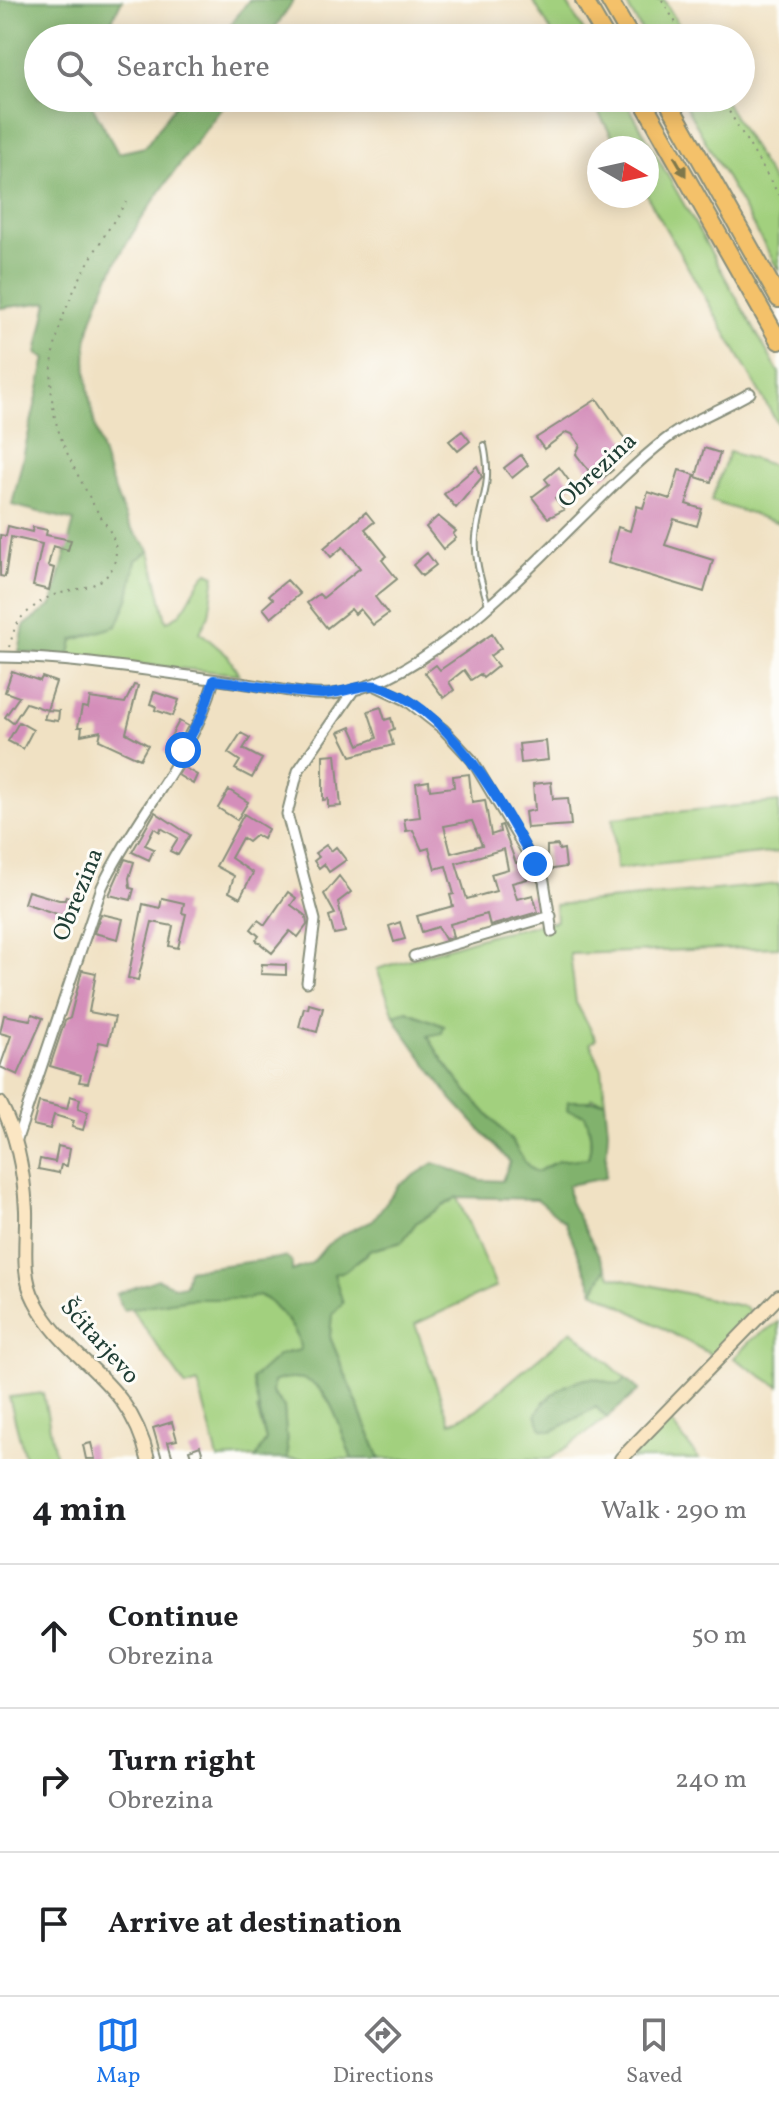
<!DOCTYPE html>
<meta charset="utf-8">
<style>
body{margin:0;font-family:Vollkorn,serif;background:#f6f6f6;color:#202124}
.compass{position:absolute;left:587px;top:136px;width:72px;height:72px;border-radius:50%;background:#fff;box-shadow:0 4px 20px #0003;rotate:99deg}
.stop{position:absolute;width:24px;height:24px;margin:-18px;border:6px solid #1a73e8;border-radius:50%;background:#fff}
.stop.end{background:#1a73e8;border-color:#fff;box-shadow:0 2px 8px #0008}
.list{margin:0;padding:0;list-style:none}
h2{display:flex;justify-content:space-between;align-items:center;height:104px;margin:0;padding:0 32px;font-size:34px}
h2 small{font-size:26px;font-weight:400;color:#757577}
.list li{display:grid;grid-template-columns:52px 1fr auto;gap:24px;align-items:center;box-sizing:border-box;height:144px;padding:0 32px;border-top:2px solid #e0e0e0}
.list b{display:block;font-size:30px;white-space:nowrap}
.list p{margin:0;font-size:26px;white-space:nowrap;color:#757577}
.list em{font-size:26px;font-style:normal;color:#757577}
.icon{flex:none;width:44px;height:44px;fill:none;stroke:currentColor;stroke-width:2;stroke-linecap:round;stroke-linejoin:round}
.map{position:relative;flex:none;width:779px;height:1459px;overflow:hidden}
.search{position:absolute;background:#fff;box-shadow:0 4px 20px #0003;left:24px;right:24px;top:24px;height:88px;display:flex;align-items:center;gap:20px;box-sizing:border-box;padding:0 28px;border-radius:44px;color:#757577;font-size:30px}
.sheet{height:536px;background:#fff}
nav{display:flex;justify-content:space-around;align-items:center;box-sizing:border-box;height:112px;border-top:2px solid #e0e0e0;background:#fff;font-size:22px;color:#757577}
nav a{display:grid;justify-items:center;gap:4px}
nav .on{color:#1a73e8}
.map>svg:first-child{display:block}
.green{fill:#a2d07e;stroke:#608659;stroke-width:2}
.forest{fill:#81b26d;stroke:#507850;stroke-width:2}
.building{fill:#d48eba;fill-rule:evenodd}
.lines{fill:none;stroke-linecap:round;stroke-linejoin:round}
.lane-casing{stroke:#888f7c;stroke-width:8}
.street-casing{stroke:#888f7c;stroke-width:13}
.secondary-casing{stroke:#888f7c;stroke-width:16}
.highway-casing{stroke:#888f7c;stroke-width:20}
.path{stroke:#888f7c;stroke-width:2;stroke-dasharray:2 6;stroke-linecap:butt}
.lane{stroke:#fff;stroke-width:4}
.street{stroke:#fff;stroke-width:9}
.secondary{stroke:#fbe6c3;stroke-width:12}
.highway{stroke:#f4c16a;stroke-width:16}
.oneway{fill:#7f784c}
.route{stroke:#1a73e8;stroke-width:10}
.labels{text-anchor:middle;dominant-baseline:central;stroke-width:6;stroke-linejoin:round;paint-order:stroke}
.street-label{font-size:24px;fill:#1f3d34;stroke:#fdfcf7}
</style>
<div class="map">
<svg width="779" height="1459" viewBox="0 0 779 1459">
<rect width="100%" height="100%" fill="#fdfcf7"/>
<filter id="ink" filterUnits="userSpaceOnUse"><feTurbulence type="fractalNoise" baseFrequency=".0125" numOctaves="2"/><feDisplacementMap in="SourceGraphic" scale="16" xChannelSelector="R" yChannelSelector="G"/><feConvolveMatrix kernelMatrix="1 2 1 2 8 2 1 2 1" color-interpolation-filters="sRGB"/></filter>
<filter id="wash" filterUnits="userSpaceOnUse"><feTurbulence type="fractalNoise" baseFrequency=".006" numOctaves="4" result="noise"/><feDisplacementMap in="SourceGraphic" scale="32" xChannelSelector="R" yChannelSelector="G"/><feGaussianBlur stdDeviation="1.8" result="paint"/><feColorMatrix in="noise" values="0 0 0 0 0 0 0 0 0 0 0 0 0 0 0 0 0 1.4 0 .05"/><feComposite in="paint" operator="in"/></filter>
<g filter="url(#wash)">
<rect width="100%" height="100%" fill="#f0e1c3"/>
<path class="green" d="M 533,0 L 565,0 L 588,38 L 555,38 Z
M 624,0 L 664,0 L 687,38 L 646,38 Z
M 590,98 L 624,98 L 779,373 L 779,426 L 647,196 L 647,148 L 619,148 Z
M 681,98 L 723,98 L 779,192 L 779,271 Z
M 729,452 L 779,467 L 779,523 L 711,501 Z
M 150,551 L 166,621 C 188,617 192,584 208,572 L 215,575 L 209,615 L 200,632 L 228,656 L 239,674 L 69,658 L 73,640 C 117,632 129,600 136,560 Z
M 779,802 L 779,852 L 616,869 L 613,818 Z
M 779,884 L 779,947 L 570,954 L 576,1003 L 596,1039 L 590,1043 L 602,1069 L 605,1101 L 592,1098 C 583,1119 595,1137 588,1158 L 547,1166 L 537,1172 C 524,1167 519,1150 510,1139 C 480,1106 450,1075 428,1036 L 444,1026 L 407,1011 L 394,1015 L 377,969 L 493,934 L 556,921 L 555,905 Z
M 457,1197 L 496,1287 L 415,1324 L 450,1423 L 476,1410 L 572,1330 L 626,1379 L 619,1385 C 583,1375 572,1380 543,1402 L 553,1431 L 596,1407 L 607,1418 L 550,1459 L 380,1459 L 330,1337 L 334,1274 L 345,1271 L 371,1250 L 402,1242 L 416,1223 Z
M 606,1268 L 611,1276 L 745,1307 L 752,1313 L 712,1355 L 594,1291 Z
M 259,1295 C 275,1303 301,1332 300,1351 L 287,1352 L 257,1410 L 266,1440 L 259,1457 L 218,1459 L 198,1383 L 186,1387 L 131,1308 L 189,1299 L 248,1299 Z
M 779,1322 L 779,1387 L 734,1358 L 751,1340 Z
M 292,1375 C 330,1379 340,1428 352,1459 L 288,1459 L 284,1407 L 272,1393 L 273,1382 Z
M 43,1393 L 56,1459 L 22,1459 L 25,1458 L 9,1397 Z
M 669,1420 L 699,1459 L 631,1459 Z"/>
<path class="forest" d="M 0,0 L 122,0 L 103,38 L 38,38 L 38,98 L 88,98 L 118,153 L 145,147 L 180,98 L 229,98 C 179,167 113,244 90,327 C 76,380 105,473 128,523 C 133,534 144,540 150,551 L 136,560 L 129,597 L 117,626 L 73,640 L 69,658 L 19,652 L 24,626 L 52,605 L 74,521 L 12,505 L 46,358 L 37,353 L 48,302 L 0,308 Z
M 249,0 L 294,0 L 268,38 L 221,38 Z
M 407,1011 L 444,1026 L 442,1033 L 428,1036 C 449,1075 480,1106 510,1139 C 519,1150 524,1167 537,1172 L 558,1161 L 588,1158 C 593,1143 591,1130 585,1115 L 567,1110 L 568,1101 L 605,1101 L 608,1130 L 605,1178 L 568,1185 L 570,1202 L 606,1268 L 594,1291 L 565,1222 L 537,1199 L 457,1197 L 416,1223 L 402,1242 L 371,1250 L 345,1271 L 334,1274 L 343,1303 L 332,1315 L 330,1337 L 380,1459 L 352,1459 C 335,1418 328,1362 273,1382 L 272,1393 L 284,1407 L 288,1459 L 255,1459 L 266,1440 L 252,1379 L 279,1355 L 300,1350 C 301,1332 275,1302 259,1295 L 248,1299 L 189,1299 L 123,1310 L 116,1294 L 158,1279 L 175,1287 L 185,1285 L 188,1270 L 286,1257 L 292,1262 L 292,1271 L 312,1263 L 327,1245 L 343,1234 L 373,1220 L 399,1185 L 434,1163 L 480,1180 L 502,1181 L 510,1162 L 451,1098 L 398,1024 L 394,1015 Z
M 593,1378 L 619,1385 L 626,1379 L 639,1390 L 607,1418 L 596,1407 L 553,1431 L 542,1429 L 536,1415 C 547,1394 570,1379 593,1378 Z"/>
<g id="blocks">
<path class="building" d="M 597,399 L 633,451 L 610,467 L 613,470 L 603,478 L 595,467 L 589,471 L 576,454 L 580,445 L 572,434 L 567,432 L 544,449 L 536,438 Z
M 462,431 L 470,441 L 458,451 L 449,441 Z
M 704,448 L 720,453 L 711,482 L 696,477 Z
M 521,455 L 528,465 L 512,478 L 504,468 Z
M 477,466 L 482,477 L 456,508 L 444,494 Z
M 559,467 L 572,485 L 555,498 L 564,510 L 548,518 L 532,497 L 549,484 L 545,479 Z
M 679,470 L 695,475 L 686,504 L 702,509 L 697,526 L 674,519 L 665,545 L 713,560 L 704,592 L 608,563 L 618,527 L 630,531 L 637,506 L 643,508 L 648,492 L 670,499 Z
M 366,512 L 374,522 L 365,529 L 387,556 L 382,560 L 397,579 L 375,597 L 388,614 L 373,625 L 360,609 L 355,614 L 351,609 L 327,628 L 307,603 L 319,594 L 323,598 L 360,568 L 343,547 L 331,557 L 324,548 Z
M 438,516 L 456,531 L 453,534 L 456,538 L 443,549 L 426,527 Z
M 8,526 L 32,532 L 33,527 L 47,530 L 46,535 L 71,540 L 68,550 L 53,546 L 48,566 L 54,568 L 49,590 L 33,586 L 42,544 L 11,537 L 5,577 L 0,576 L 0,535 L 6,536 Z
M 427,553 L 436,565 L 422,576 L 413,565 Z
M 287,580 L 300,594 L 271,618 L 263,608 L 273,599 L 269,595 Z
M 492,634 L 501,648 L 490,656 L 498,666 L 483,678 L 480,674 L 471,680 L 464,670 L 449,682 L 454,690 L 444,698 L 425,673 L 436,665 L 440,670 Z
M 12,671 L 40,681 L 42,677 L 56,682 L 47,710 L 26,703 L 13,723 L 5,717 L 19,697 L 5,692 Z
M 134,685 L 138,686 L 126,733 L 148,745 L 140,759 L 99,740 L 101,731 L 81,735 L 82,727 L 78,727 L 82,707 L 88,708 L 90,698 L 125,703 Z
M 154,692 L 179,700 L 173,716 L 155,710 L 156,706 L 150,704 Z
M 381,707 L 385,720 L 391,718 L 394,729 L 389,731 L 393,745 L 351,756 L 339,732 L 351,727 L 359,745 L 377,738 L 368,711 Z
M 47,710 L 59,711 L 58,721 L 44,719 Z
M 179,721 L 188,726 L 172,756 L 163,751 Z
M 19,722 L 33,730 L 23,749 L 8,741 Z
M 241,733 L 250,738 L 243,749 L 262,759 L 252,778 L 235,769 L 240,761 L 228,753 Z
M 546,741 L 548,760 L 521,763 L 519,744 Z
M 336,754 L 341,806 L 328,807 L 328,799 L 323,800 L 323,755 Z
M 183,767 L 197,775 L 193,784 L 178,775 Z
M 469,774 L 472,802 L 485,800 L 491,835 L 500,832 L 499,826 L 502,825 L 516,863 L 522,861 L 527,879 L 512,883 L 517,899 L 533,895 L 538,912 L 490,926 L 487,914 L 450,924 L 453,937 L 445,939 L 438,927 L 422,932 L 417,916 L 453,906 L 450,895 L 454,894 L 446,866 L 435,869 L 429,848 L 422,850 L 413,830 L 406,831 L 404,819 L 420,817 L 416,783 L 429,781 L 430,790 L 454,787 L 453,776 ZM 472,821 L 482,845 L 451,853 L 444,826 ZM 504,849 L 508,869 L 491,874 L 496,891 L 467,899 L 456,863 Z
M 551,782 L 553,799 L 568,798 L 571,825 L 527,828 L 525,812 L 535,810 L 533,784 Z
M 229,790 L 248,802 L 237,820 L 218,808 Z
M 155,812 L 190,835 L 178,855 L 170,851 L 178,838 L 161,828 L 160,832 L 154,828 L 145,845 L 154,849 L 149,860 L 132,852 Z
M 244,814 L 268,829 L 263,839 L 256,835 L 248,842 L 242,838 L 231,858 L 253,873 L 240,898 L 229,892 L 234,876 L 216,866 Z
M 326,845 L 331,851 L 336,847 L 346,860 L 329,872 L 324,864 L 319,868 L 314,861 L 319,857 L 315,853 Z
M 558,845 L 559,850 L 564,849 L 566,867 L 547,870 L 547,846 Z
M 125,859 L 134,862 L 129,878 L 130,888 L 134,889 L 131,900 L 109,895 Z
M 339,876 L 351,892 L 338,902 L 345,932 L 334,934 L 329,916 L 335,914 L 324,894 Z
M 28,891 L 59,900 L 65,900 L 66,896 L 77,900 L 72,919 L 24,903 Z
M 288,892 L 296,898 L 291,905 L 306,916 L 307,925 L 298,937 L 290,931 L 272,953 L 256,940 L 259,936 L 251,929 L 258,920 L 265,925 Z
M 162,898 L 184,903 L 182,913 L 186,914 L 178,948 L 169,946 L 173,926 L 152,922 L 138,980 L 128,978 L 143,904 L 160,908 Z
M 101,914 L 123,919 L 118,939 L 94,933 Z
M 400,922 L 405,939 L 394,942 L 389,926 Z
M 262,964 L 286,965 L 286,975 L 261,974 Z
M 82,970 L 96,973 L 89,1012 L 115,1017 L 108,1044 L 99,1042 L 88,1083 L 79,1082 L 81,1075 L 50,1066 L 65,1021 L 70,1018 Z
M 309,1004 L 323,1008 L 317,1032 L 299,1027 L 304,1008 L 308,1009 Z
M 32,1014 L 43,1018 L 18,1075 L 0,1067 L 11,1036 L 0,1033 L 4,1015 L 30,1020 Z
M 70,1096 L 80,1099 L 78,1109 L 88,1112 L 83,1130 L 72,1127 L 74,1121 L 54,1115 L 50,1129 L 33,1125 L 39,1102 L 67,1109 Z
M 58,1146 L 70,1149 L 67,1166 L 61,1165 L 59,1173 L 38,1169 L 40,1159 L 55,1162 Z
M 172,1422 L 177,1440 L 168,1442 L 173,1459 L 162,1459 L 153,1428 Z
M 91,1443 L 95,1459 L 86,1459 L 83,1445 Z
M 200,1446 L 204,1459 L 192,1459 L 189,1450 Z"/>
</g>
</g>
<g filter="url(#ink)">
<use href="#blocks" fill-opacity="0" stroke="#888f7c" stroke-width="2"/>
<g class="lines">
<defs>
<path id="lane" d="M 484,445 C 493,487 480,499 476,537 C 474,560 482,583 488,605"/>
<path id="street" d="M 0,657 C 80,658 162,673 241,683 C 270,687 303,696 332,694 C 445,684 576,509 665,440 C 689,421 723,409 750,393
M 374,685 L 406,700 L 443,729 L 472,760 L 544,881 L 552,932
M 414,956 L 551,916
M 307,982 L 315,920 L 287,814 L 298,771 L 353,691
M 16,1142 L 102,887 C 135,817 194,755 214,680"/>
<path id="secondary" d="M 0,1103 C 18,1136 24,1174 26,1210 C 27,1240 20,1274 35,1301 C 67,1364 129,1376 148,1459
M 621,1459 L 779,1296"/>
<path id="highway" d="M 584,0 L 606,38
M 609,0 L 631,38
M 641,98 L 779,341
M 666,98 L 779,299"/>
</defs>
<use href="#lane" class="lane-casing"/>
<use href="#street" class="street-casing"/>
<use href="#secondary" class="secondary-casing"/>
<use href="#highway" class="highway-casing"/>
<path class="path" d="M 662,0 L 685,38
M 721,98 L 779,195
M 9,647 C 12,639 14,626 20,619 C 27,612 40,601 49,597 C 72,587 108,591 115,560 C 120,536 101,521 91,500 C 78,475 63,449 56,422 C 36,339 83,268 126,202"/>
<use href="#lane" class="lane"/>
<use href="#street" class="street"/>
<use href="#secondary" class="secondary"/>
<use href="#highway" class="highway"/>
</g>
<defs><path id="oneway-solid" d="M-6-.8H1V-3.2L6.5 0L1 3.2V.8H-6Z" transform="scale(2)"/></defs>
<use class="oneway" href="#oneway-solid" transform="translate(680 166) rotate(60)"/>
</g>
<g class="lines" filter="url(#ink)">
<path class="route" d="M 183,750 L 202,715 L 214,680 C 250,684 287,693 323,694 C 338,694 365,683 377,686 C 447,704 503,805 535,864"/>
</g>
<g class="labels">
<g class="street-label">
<text transform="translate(598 471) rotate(-43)">Obrezina</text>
<text transform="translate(79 895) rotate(-68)">Obrezina</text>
<text transform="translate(99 1342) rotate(48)">Šćitarjevo</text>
</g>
</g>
</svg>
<svg class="compass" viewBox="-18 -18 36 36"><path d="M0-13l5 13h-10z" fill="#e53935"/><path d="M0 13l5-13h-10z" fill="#757577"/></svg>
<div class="stop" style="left:183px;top:750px"></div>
<div class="stop end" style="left:535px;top:864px"></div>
<div class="search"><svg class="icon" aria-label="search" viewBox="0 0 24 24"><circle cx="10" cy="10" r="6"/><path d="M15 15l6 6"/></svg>Search here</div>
</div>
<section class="sheet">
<h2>4 min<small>Walk · 290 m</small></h2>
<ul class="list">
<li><svg class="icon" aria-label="ahead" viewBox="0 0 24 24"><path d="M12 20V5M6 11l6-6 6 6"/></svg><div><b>Continue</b><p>Obrezina</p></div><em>50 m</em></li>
<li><svg class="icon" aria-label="right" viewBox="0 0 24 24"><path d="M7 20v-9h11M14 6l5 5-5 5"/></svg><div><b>Turn right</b><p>Obrezina</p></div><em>240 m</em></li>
<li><svg class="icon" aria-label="arrive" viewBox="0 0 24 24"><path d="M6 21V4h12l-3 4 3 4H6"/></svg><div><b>Arrive at destination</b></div></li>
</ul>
</section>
<nav>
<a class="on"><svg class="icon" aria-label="map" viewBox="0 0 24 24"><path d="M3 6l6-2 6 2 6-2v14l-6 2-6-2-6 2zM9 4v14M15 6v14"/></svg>Map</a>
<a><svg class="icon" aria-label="directions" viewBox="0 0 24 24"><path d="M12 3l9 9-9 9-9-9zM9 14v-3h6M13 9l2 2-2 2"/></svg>Directions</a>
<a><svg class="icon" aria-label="saved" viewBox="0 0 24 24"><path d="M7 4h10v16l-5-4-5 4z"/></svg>Saved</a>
</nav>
